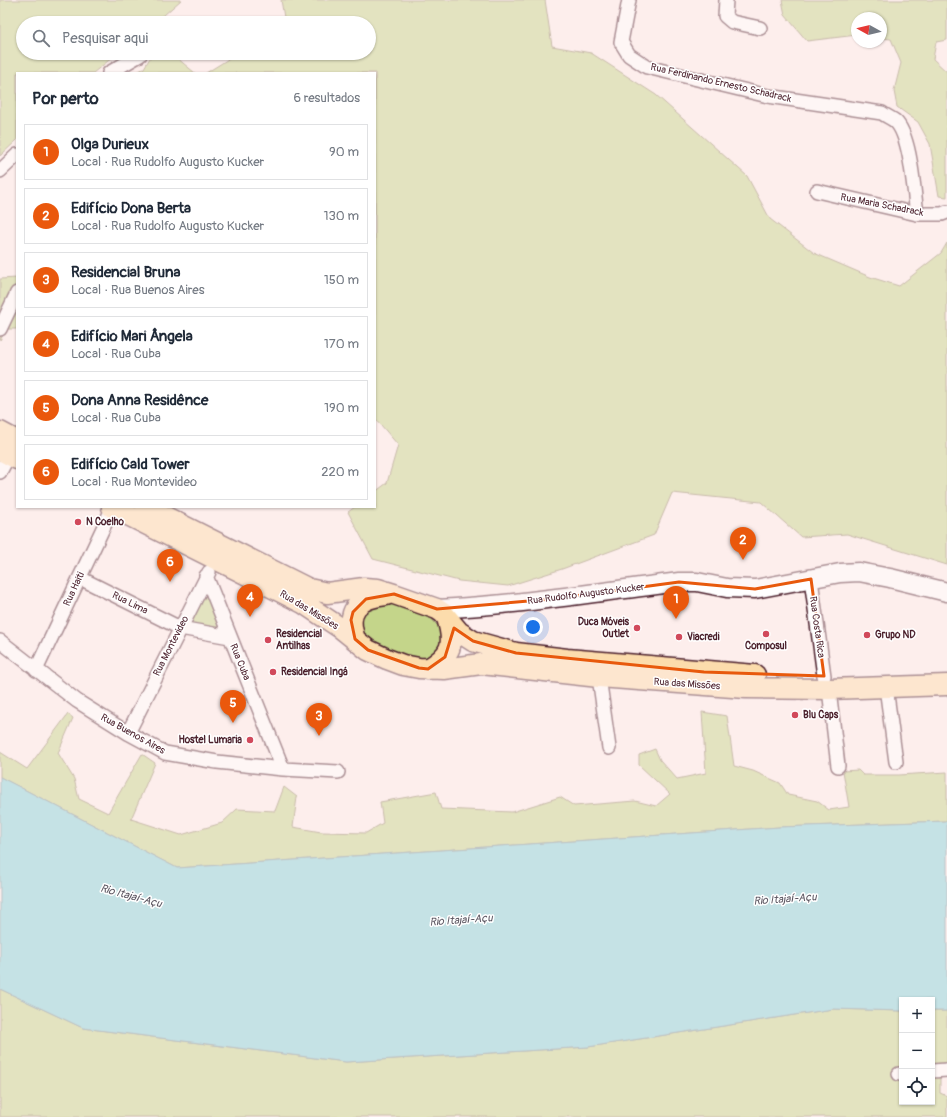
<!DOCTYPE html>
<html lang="pt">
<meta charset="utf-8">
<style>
body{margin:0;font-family:Pangolin,sans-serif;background:#f6f6f7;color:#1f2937}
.controls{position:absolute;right:12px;bottom:12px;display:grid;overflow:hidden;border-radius:0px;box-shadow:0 1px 3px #0004}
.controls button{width:36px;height:36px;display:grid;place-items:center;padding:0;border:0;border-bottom:1px solid #e0e1e3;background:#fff;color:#1f2937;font:20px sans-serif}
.compass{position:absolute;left:851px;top:12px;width:36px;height:36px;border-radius:50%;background:#fff;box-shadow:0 1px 3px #0004;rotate:278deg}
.you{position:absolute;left:533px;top:627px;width:14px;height:14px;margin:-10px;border:3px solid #fff;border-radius:50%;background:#1a73e8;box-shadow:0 0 0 6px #1a73e833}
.badge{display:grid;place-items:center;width:26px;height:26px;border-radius:50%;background:#ea580c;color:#fff;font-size:13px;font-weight:700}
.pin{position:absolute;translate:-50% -33px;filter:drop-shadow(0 1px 2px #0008)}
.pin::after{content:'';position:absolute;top:21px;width:14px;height:12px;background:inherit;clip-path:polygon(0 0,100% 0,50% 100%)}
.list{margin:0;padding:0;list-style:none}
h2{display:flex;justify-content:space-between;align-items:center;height:52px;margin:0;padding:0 16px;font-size:17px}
h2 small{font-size:13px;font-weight:400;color:#747a83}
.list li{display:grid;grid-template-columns:26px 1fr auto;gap:12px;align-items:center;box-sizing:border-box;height:56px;margin:0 8px 8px;padding:0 8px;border:1px solid #e0e1e3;border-radius:0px}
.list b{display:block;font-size:15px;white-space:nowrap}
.list p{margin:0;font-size:13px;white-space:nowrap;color:#747a83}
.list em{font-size:13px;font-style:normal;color:#747a83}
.icon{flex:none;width:22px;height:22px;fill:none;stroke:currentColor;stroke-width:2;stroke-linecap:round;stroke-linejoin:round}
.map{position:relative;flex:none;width:947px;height:1117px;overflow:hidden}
.search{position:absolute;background:#fff;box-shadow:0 1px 3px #0004;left:16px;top:16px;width:360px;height:44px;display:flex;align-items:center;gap:10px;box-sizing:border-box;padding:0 14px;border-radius:22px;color:#747a83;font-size:15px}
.panel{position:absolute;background:#fff;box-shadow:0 1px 3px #0004;left:16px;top:72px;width:360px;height:436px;border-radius:0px}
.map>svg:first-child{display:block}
.green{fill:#c4d58a;stroke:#877a5a}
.water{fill:#82d3db;stroke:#6c8b95}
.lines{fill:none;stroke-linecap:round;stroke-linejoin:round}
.street-casing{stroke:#4a1f2b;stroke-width:16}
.secondary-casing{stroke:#4a1f2b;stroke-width:21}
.primary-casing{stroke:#4a1f2b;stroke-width:23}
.street{stroke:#fff;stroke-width:13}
.secondary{stroke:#fff;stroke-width:18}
.primary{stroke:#fcdcac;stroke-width:20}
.marked{fill:none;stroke:#e8590c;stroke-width:3;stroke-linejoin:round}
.poi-dot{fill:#d1495b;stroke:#fff;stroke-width:1.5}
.labels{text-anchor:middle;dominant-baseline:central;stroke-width:3;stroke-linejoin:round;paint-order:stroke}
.street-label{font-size:10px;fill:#4a1f2b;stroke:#fff}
.poi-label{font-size:10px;font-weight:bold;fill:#4a1f2b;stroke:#fff;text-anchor:start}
.water-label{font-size:11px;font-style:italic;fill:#5b5560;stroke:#fff}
</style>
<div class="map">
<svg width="947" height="1117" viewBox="0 0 947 1117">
<rect width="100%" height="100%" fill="#fdeeec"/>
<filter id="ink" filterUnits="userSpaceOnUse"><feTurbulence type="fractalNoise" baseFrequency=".025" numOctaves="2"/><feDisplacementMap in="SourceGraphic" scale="8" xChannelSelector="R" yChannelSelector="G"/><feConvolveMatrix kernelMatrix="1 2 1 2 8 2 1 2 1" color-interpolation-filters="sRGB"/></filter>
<g filter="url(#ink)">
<path class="green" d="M 0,0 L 181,0 L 155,23 L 23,23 L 23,53 L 118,53 L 93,73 L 17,73 L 17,140 L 0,156 Z
M 281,0 L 545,0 L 552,46 L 591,53 L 656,95 L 747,176 L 770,219 L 814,253 L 870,277 L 899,286 L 941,253 L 947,243 L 947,565 L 847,534 L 801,537 L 761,502 L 672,493 L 654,535 L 562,569 L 508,586 L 459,581 L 373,559 L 348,512 L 355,507 L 375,507 L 375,492 L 387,483 L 398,445 L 375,418 L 375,73 L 206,73 L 238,53 L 369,53 L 369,23 L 285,23 Z
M 782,0 L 947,0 L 947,40 L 936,42 L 933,59 L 947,72 L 947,197 L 939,196 L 930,144 L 918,122 L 897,107 L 894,91 L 901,63 L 891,39 L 881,38 L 881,18 L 857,18 L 857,35 L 807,41 L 785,15 Z
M 153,53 L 171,53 L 195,73 L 136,73 L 144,68 Z
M 17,278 L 17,329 L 7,329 L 0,340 L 0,279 Z
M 204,591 L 221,631 L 186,624 Z
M 385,602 L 430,617 L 440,628 L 443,640 L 437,650 L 425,658 L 403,656 L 364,637 L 359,629 L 363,611 Z
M 702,712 L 727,716 L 734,766 L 753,771 L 780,783 L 788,795 L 817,801 L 829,810 L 849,807 L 843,771 L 858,770 L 863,775 L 899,775 L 947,772 L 947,821 L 780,827 L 177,868 L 0,777 L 0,752 L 27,769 L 68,714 L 73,718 L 58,753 L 74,779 L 79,799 L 108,813 L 142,754 L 155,763 L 131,819 L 181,835 L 222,823 L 237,809 L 275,811 L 284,787 L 297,797 L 293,827 L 321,832 L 366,833 L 383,823 L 380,802 L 436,792 L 441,809 L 512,812 L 560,797 L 574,806 L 635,801 L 656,806 L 670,794 L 639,765 L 639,755 L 655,749 L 660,760 L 677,779 L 706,773 Z
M 0,989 L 83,1028 L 346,1062 L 588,1047 L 833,1009 L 902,1011 L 902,1102 L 932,1102 L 932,1011 L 947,1011 L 947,1076 L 940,1078 L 940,1093 L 947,1096 L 947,1117 L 0,1117 Z"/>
<path class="water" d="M 0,777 L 177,868 L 780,827 L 947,821 L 947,1011 L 932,1011 L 932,1000 L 902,1000 L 902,1011 L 833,1009 L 588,1047 L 346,1062 L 83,1028 L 0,989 Z"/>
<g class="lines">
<defs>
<path id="street" d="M 629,0 L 621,42 L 629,55 L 647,67 L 768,96 L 882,113 C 886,116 891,118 895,121 C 911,135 914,193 917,214
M 726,0 L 725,16 L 732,22 L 760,28
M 109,73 L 140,55
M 0,171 L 17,155
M 817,191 L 917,214 L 942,214 L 947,212
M 0,329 L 17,293
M 0,472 L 9,455
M 206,576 L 283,769
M 80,578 L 180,628 L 230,637
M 811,579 L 824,676
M 0,641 L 77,701 L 128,733 L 165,753 L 217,762 L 283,769 L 338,772
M 36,670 L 113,507
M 599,677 L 609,748
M 886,687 L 896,762
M 829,689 L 838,766
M 128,733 L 209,572
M 932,1071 L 947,1070
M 899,1074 L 902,1074"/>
<path id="secondary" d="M 437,609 C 519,605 599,592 679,582 L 697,582 L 727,588 L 755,589 L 840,573 L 859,572 L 890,578 L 947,592"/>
<path id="primary" d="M 0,432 L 17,441
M 0,450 L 17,459
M 112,507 L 303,603 L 342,629 L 368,650 L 387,659 L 403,665 L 419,668 L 444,669 L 481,664 L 599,677 L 746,688 L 829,689 L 947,685
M 146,507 L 309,589 L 327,593 L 364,588 L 378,589 L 394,594 L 437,609 L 443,613 L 459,632 L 473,641 L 516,653 L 567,659 L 755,675
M 355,639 C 345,610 358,598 386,595
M 428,669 C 452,654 455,645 447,618"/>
</defs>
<use href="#street" class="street-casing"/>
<use href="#secondary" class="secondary-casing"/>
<use href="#primary" class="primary-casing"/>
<use href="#street" class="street"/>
<use href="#secondary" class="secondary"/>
<use href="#primary" class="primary"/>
</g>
</g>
<path d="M0 0H947V1117H0ZM 811,579 L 824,676 L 704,672 L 516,653 L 473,641 L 454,628 L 445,657 L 428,669 L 419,668 L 368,650 L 355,639 L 351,620 L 353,612 L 366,599 L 394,594 L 437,609 L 552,599 L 679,582 L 755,589 Z" fill="#fdeeec" fill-opacity=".55" fill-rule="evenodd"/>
<path class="marked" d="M 811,579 L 824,676 L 704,672 L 516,653 L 473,641 L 454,628 L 445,657 L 428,669 L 419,668 L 368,650 L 355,639 L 351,620 L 353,612 L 366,599 L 394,594 L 437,609 L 552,599 L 679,582 L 755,589 Z"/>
<g class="poi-dot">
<circle cx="78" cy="522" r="4"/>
<circle cx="637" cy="628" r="4"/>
<circle cx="766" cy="634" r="4"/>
<circle cx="867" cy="635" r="4"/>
<circle cx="679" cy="637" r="4"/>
<circle cx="268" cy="640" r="4"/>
<circle cx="273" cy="672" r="4"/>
<circle cx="795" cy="715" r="4"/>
<circle cx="250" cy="740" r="4"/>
</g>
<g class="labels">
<g class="street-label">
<text transform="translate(721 83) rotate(13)">Rua Ferdinando Ernesto Schadrack</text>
<text transform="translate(882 205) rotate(11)">Rua Maria Schadrack</text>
<text transform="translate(74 589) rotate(-65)">Rua Haiti</text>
<text transform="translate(586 594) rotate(-7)">Rua Rudolfo Augusto Kucker</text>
<text transform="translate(130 603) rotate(26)">Rua Lima</text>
<text transform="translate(309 610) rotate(31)">Rua das Missões</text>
<text transform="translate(817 627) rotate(82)">Rua Costa Rica</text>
<text transform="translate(171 646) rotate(-63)">Rua Montevideo</text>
<text transform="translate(240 662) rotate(68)">Rua Cuba</text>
<text transform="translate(687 684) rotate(4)">Rua das Missões</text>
<text transform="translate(133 734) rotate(29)">Rua Buenos Aires</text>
</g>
<g class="poi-label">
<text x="86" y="522">N Coelho</text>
<text x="629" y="622" text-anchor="end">Duca Móveis<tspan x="629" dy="12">Outlet</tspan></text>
<text x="276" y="634">Residencial<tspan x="276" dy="12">Antilhas</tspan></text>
<text x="875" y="635">Grupo ND</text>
<text x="687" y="637">Viacredi</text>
<text x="766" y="646" text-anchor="middle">Composul</text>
<text x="281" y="672">Residencial Ingá</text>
<text x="803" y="715">Blu Caps</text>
<text x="242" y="740" text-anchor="end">Hostel Lumaria</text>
</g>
<g class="water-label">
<text transform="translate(131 896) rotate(15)">Rio Itajaí-Açu</text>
<text transform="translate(785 899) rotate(-4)">Rio Itajaí-Açu</text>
<text transform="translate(461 920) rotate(-4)">Rio Itajaí-Açu</text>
</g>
</g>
</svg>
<div class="controls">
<button>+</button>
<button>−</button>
<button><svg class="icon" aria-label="locate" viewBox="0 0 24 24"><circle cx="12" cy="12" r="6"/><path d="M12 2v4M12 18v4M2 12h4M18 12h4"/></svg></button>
</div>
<svg class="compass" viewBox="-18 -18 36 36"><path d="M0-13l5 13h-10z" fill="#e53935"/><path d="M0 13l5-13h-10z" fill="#747a83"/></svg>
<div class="you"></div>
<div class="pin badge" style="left:676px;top:619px">1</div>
<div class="pin badge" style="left:743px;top:560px">2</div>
<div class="pin badge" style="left:319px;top:736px">3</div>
<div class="pin badge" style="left:250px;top:617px">4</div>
<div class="pin badge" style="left:233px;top:723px">5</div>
<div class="pin badge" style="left:170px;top:582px">6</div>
<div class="search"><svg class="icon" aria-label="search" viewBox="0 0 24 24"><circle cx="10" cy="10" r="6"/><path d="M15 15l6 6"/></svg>Pesquisar aqui</div>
<section class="panel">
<h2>Por perto<small>6 resultados</small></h2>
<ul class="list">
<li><span class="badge">1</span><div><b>Olga Durieux</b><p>Local · Rua Rudolfo Augusto Kucker</p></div><em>90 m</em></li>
<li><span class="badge">2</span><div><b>Edifício Dona Berta</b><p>Local · Rua Rudolfo Augusto Kucker</p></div><em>130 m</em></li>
<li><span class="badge">3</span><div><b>Residencial Bruna</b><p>Local · Rua Buenos Aires</p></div><em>150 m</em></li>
<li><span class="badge">4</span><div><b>Edifício Mari Ângela</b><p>Local · Rua Cuba</p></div><em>170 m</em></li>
<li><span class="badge">5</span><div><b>Dona Anna Residênce</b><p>Local · Rua Cuba</p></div><em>190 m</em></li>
<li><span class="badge">6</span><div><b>Edifício Cald Tower</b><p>Local · Rua Montevideo</p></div><em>220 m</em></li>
</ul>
</section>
</div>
